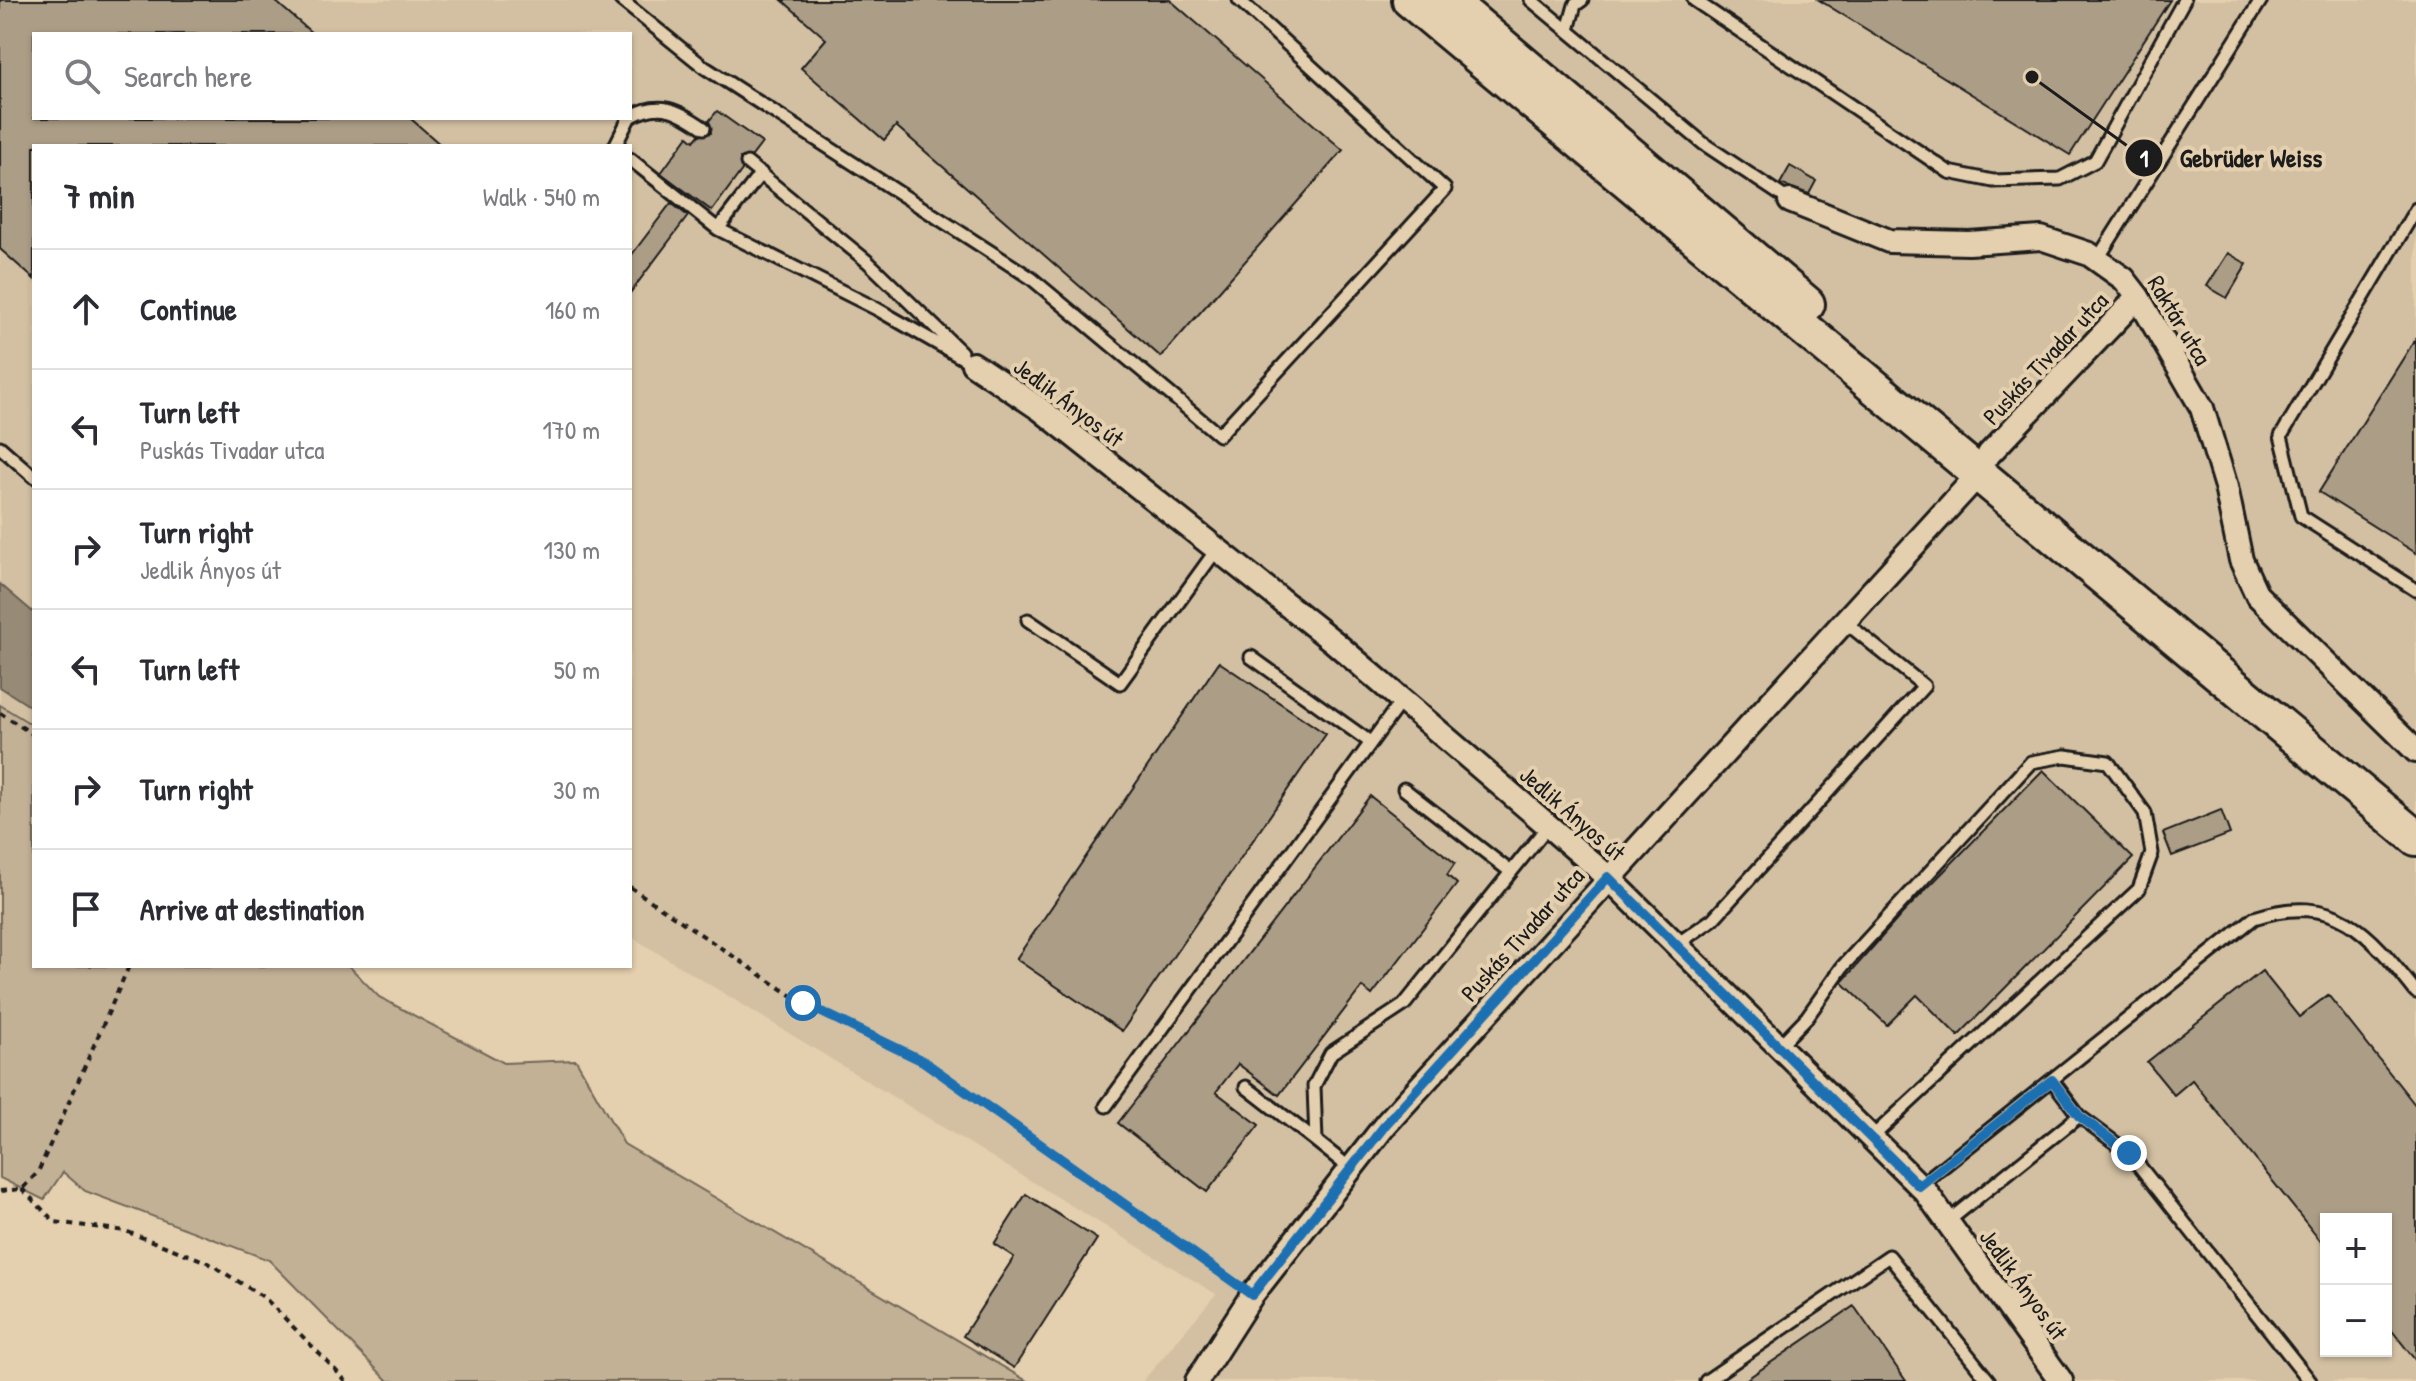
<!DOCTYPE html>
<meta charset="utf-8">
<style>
body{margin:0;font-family:"Patrick Hand",sans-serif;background:#f7f7f7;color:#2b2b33}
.controls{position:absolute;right:24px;bottom:24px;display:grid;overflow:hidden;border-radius:0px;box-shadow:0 2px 6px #0004}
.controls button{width:72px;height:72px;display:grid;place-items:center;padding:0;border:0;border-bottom:2px solid #e1e1e2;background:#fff;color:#2b2b33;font:40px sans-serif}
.stop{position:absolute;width:24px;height:24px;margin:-18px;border:6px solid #1f6fb2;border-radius:50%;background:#fff}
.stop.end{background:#1f6fb2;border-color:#fff;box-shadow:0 2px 8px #0008}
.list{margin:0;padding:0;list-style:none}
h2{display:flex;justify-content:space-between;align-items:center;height:104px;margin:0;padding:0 32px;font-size:34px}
h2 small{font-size:26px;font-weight:400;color:#7c7c81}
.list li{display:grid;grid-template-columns:52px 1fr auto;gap:24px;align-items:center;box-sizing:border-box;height:120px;padding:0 32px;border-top:2px solid #e1e1e2}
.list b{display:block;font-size:30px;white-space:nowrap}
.list p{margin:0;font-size:26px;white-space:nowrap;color:#7c7c81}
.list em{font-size:26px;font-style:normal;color:#7c7c81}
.icon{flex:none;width:44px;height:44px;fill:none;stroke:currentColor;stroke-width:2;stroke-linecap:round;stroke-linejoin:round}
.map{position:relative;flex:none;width:2416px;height:1381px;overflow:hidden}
.search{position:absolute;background:#fff;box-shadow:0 2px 6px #0004;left:32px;top:32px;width:600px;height:88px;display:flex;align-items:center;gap:20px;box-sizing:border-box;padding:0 28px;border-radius:0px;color:#7c7c81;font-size:30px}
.panel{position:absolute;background:#fff;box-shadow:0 2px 6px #0004;left:32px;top:144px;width:600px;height:824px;border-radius:0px}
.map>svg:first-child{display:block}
.built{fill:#d3c0a2;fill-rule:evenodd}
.green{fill:#c3b196;stroke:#706659;stroke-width:2}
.water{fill:#978a76;stroke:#665e52;stroke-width:2}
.building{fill:#ac9d86;stroke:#1c1c1c;stroke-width:2}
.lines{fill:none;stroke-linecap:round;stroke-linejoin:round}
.service-casing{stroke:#1c1c1c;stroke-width:17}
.minor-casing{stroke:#1c1c1c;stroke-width:28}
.primary-casing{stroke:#1c1c1c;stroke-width:40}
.path{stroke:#1c1c1c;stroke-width:4;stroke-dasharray:6 6;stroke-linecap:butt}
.service{stroke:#e4cfae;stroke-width:11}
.minor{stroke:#e4cfae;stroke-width:22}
.primary{stroke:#e4cfae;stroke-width:34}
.route{stroke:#1f6fb2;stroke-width:10}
.labels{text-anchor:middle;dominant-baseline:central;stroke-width:8;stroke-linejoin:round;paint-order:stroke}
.street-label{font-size:24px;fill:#1c1c1c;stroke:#e4cfae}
.leader{fill:none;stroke:#1c1c1c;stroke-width:3}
.callout-dot{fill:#1c1c1c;stroke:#e4cfae;stroke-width:3}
.mark-label{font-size:24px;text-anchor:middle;font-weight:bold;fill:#fff}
.callout-label{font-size:26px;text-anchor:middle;font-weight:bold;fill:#1c1c1c;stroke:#e4cfae;stroke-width:8;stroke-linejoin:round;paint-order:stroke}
</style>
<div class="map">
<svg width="2416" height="1381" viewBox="0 0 2416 1381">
<rect width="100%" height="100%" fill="#e4cfae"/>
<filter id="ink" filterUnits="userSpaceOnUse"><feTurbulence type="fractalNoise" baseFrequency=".0125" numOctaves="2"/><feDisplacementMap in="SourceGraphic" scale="16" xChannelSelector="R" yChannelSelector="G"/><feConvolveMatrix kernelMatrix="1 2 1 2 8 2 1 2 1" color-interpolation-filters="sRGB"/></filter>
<g filter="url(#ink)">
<path class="built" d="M 0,0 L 2416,0 L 2416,1381 L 1143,1381 L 1216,1294 L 630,936 L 630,146 L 34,146 L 34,726 L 0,705 ZM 34,34 L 630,34 L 630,118 L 34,118 ZM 2326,1219 L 2386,1219 L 2386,1351 L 2326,1351 Z"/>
<path class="green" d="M 0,705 L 34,726 L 34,966 L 349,966 L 379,997 L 504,1063 L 576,1060 L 624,1144 L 1027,1381 L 388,1381 L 269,1260 L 85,1191 L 63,1172 L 44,1200 L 0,1178 Z"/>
<path class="water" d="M 0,584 L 34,613 L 34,709 L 0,687 Z"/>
<path class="building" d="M 0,0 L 274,0 L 313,34 L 34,34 L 34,118 L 410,118 L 442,146 L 34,146 L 34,279 L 0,249 Z
M 782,0 L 1170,0 L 1343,150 L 1161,357 L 896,126 L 884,140 L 801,68 L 826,39 Z
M 1819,0 L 2170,0 L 2070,155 Z
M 717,111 L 762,143 L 752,156 L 740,158 L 742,170 L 712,211 L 661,173 L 688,136 L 694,141 L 699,135 L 711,133 L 709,121 Z
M 1790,166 L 1816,181 L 1809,194 L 1780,184 Z
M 671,203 L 688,216 L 630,293 L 630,257 Z
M 2228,253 L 2247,264 L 2227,298 L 2207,286 Z
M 2416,338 L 2416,553 L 2319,492 Z
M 1219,662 L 1326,734 L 1122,1031 L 1016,959 Z
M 2043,770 L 2133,858 L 1958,1036 L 1917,995 L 1887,1025 L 1842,982 L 1902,914 Z
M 1370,796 L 1455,863 L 1447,875 L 1457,884 L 1372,995 L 1362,987 L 1279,1095 L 1238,1064 L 1216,1092 L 1259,1125 L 1207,1192 L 1118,1123 Z
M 2221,810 L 2230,834 L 2172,856 L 2163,833 Z
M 2262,971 L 2299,1017 L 2328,995 L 2416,1106 L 2416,1361 L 2386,1323 L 2386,1219 L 2326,1219 L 2326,1248 L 2192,1080 L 2174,1095 L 2147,1062 Z
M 1026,1194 L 1097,1239 L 1014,1368 L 963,1336 L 1014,1257 L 994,1244 Z
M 1854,1306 L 1906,1381 L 1744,1381 Z"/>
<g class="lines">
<defs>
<path id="service" d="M 621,0 L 704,67 L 1031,278 L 1219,435 L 1445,189 L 1239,0
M 1531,0 L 1704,144 L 1790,201
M 1694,0 L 1949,172 L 1993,181 L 2060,179 L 2095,161 L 2184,0
M 1568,30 L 1575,5 L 1582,0
M 630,117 C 660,100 678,110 704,128
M 615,146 L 629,118
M 630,159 L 718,229 L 877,309 L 973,364
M 747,163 L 868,262 L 961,352
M 2416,209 L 2281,436 L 2301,516 L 2416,590
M 718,229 L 761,173
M 2097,260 L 2261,0
M 0,447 L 34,477
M 1028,620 L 1120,683 L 1217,549
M 1251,657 L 1370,742
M 1404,789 L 1511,872
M 1676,945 L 1713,919 L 1924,686 L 1844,621
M 1779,1046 L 1807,1017 L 1843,966 L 2031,762 L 2065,756 L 2108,762 L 2145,813 L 2152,853 L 2139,889 L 1871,1138
M 2052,1080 L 2079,1116 L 2129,1153 L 2310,1381
M 1246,1087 L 1316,1141
M 1106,1106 L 1402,700
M 1351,1169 L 1316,1141 L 1314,1086 L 1331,1053 L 1404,1005 L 1548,826
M 1919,1186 L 2254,918 C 2336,891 2369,933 2416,992
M 1947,1222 L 2079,1116
M 1706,1381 L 1889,1256 L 1989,1381"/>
<path id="minor" d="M 1790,201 L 1889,241 L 1969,243 L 2041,238 L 2089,254 L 2124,279 L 2138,297 L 2202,408 L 2226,487 L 2241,560 L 2257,595 L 2416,751
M 973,364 L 1040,409 L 1334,642 L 1608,877 L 1926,1192 L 2061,1381
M 1989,454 L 2138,297
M 1197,1381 L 1252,1295 L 1386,1124 L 1979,474"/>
<path id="primary" d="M 1410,0 L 2416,838
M 1448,0 L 1807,304"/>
</defs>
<use href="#service" class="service-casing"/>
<use href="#minor" class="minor-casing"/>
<use href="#primary" class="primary-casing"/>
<path class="path" d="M 0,713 L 34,735
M 630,887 L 803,1003 L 923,1061 L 1236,1283
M 22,1189 L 55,1222 L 125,1231 L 207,1262 L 265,1298 L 346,1381
M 0,1191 L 22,1189 L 38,1172 L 129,966"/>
<use href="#service" class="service"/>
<use href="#minor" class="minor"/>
<use href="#primary" class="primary"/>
</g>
</g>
<g class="lines" filter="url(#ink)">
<path class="route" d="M 803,1003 L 923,1061 L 1252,1295 L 1386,1124 L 1608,877 L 1919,1186 L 2052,1080 L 2079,1116 L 2129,1153"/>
</g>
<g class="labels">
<g class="street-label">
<text transform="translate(2180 320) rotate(59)">Raktár utca</text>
<text transform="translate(2045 358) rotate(-47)">Puskás Tivadar utca</text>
<text transform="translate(1069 402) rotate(37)">Jedlik Ányos út</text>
<text transform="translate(1573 813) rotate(41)">Jedlik Ányos út</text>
<text transform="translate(1522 934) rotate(-48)">Puskás Tivadar utca</text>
<text transform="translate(2024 1284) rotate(54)">Jedlik Ányos út</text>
</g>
</g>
<path class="leader" d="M2032 77L2144 158"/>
<g class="callout-dot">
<circle cx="2032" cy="77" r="8"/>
<circle cx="2144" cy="158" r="20"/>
</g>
<g class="mark-label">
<text x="2144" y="167">1</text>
</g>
<g class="callout-label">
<text x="2251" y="167">Gebrüder Weiss</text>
</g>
</svg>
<div class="controls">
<button>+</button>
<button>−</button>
</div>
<div class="stop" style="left:803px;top:1003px"></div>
<div class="stop end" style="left:2129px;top:1153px"></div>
<div class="search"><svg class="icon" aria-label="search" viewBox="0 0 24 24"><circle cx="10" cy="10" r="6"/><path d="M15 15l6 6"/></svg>Search here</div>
<section class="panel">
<h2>7 min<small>Walk · 540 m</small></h2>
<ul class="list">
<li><svg class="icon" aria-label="ahead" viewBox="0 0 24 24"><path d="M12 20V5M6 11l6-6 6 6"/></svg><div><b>Continue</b></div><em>160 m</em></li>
<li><svg class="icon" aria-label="left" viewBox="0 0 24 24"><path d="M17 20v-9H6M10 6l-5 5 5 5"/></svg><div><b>Turn left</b><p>Puskás Tivadar utca</p></div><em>170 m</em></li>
<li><svg class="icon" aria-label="right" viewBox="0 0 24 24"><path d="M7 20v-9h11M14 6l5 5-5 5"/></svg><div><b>Turn right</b><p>Jedlik Ányos út</p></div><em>130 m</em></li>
<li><svg class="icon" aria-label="left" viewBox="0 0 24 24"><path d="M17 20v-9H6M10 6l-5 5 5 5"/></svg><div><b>Turn left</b></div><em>50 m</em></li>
<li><svg class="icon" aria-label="right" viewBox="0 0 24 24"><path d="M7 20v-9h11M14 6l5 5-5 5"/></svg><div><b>Turn right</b></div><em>30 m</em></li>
<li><svg class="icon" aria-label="arrive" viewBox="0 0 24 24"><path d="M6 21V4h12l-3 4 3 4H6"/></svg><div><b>Arrive at destination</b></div></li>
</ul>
</section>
</div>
